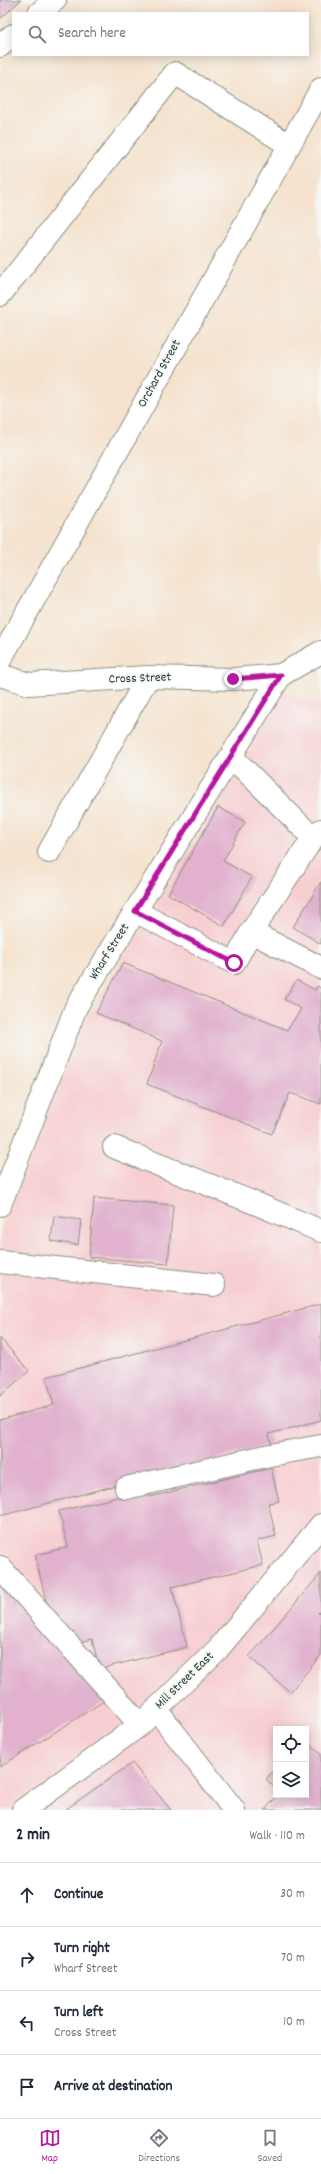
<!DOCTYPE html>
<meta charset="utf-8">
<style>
body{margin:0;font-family:Dekko,sans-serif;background:#f2f2f3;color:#1f2937}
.controls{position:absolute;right:12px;bottom:12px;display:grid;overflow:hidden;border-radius:0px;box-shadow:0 2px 10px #0003}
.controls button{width:36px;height:36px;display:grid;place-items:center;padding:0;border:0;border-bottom:1px solid #e0e1e3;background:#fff;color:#1f2937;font:20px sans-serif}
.stop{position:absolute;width:12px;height:12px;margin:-9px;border:3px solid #b5179e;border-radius:50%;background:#fff}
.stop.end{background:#b5179e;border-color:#fff;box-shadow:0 1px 4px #0008}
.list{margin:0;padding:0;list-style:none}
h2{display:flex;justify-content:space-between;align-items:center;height:52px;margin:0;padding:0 16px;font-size:17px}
h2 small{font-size:13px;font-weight:400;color:#747a83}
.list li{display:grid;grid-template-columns:26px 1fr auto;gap:12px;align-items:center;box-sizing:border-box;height:64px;padding:0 16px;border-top:1px solid #e0e1e3}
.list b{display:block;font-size:15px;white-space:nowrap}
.list p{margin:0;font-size:13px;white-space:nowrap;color:#747a83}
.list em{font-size:13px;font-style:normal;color:#747a83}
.icon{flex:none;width:22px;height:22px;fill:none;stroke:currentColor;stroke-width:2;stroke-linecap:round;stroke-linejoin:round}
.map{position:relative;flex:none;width:321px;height:1810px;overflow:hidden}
.search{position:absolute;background:#fff;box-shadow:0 2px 10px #0003;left:12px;right:12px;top:12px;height:44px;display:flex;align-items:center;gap:10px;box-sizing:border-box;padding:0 14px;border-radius:0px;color:#747a83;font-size:15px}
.sheet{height:308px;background:#fff}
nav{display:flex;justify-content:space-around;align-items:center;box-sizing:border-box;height:56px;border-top:1px solid #e0e1e3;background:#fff;font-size:11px;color:#747a83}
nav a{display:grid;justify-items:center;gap:2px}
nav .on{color:#b5179e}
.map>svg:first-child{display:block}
.built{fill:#f7cfd2;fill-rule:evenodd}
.building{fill:#e1b1cd}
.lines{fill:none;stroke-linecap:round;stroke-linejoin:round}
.minor-casing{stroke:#8a9082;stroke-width:24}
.minor{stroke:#fff;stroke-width:22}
.route{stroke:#b5179e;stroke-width:5}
.labels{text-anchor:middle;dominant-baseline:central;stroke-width:3.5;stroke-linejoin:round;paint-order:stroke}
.street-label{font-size:13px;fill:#1f3d34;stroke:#f6f6f2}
</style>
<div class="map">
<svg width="321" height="1810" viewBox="0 0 321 1810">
<rect width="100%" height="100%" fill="#f6f6f2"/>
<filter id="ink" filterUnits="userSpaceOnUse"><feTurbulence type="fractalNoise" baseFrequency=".025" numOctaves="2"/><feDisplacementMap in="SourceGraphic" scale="8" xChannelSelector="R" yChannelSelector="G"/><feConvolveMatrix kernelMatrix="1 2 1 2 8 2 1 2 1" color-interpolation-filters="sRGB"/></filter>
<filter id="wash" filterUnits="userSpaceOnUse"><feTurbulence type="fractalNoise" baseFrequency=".012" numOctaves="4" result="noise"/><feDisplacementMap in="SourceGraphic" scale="16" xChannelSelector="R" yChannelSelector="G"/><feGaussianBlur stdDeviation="0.9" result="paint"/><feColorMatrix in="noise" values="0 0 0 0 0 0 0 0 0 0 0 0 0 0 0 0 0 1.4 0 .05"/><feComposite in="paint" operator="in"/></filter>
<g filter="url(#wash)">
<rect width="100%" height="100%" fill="#f5e3cf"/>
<path class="built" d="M 280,691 L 321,705 L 321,1810 L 0,1810 L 0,1233 L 83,1024 L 245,759 ZM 276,1729 L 306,1729 L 306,1795 L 276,1795 Z"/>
<g id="blocks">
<path class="building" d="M 0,0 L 21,0 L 0,19 Z
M 218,807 L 245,822 L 223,861 L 252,877 L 224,926 L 168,894 Z
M 321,882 L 321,944 L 293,927 Z
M 123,963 L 287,1030 L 301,1009 L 284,999 L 297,980 L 315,990 L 318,986 L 321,989 L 321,1104 L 290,1093 L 272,1134 L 147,1084 L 162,1041 L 96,1013 Z
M 94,1198 L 173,1205 L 168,1264 L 89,1257 Z
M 54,1216 L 81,1220 L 78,1245 L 51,1241 Z
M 321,1304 L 321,1420 L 269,1434 L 271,1444 L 0,1516 L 0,1420 L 54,1405 L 46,1377 Z
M 0,1338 L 29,1371 L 0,1396 Z
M 271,1468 L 279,1501 L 268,1503 L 276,1536 L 257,1541 L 263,1565 L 172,1587 L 187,1647 L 99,1669 L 92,1639 L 79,1642 L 48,1609 L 35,1555 L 68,1547 L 59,1511 L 148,1490 L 149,1497 Z
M 321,1573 L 321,1610 L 318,1613 L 321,1615 L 321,1655 L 290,1692 L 249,1657 Z
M 0,1584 L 104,1701 L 0,1767 Z
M 306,1740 L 321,1754 L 321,1810 L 265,1810 L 278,1795 L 306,1795 Z
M 132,1763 L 171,1810 L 65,1810 Z
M 276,1768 L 276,1789 L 266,1779 Z"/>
</g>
</g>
<g filter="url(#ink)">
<use href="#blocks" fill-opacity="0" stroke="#8a9082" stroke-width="1"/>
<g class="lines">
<defs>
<path id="minor" d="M 39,13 L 55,0
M 0,46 L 13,35
M 0,295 L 175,73 L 289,145
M 0,660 L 321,89
M 0,675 L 29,684 L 148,677 L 233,679 L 281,675
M 231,756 L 313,838 L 321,830
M 49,852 L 148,677
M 135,911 L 234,963 L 251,932 L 313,838
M 251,932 L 321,968
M 114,1147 L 257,1204 L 321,1231
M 0,1205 L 76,1007 L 281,675 L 321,652
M 0,1262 L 214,1285
M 126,1488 L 270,1455 L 321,1446
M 0,1567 L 140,1725
M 156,1709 L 234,1810
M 23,1810 L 140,1725 L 218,1649 L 321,1525"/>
</defs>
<use href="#minor" class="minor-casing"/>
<use href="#minor" class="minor"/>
</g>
</g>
<g class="lines" filter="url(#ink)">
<path class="route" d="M 233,679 L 281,675 L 135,911 L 234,963"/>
</g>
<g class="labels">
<g class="street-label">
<text transform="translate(160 374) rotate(-61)">Orchard Street</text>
<text transform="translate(140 679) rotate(-2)">Cross Street</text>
<text transform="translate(110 952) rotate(-58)">Wharf Street</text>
<text transform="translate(185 1681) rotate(-44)">Mill Street East</text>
</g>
</g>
</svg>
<div class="controls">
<button><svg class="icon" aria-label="locate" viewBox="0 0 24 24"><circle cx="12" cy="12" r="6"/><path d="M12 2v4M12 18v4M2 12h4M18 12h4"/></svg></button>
<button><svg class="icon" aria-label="layers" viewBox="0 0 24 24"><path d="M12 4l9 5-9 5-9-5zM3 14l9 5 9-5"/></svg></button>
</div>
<div class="stop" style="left:234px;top:963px"></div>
<div class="stop end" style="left:233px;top:679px"></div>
<div class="search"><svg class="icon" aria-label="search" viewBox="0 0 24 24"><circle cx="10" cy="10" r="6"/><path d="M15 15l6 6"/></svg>Search here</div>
</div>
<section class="sheet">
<h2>2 min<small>Walk · 110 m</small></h2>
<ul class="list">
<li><svg class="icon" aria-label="ahead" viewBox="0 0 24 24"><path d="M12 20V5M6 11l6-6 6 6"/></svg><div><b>Continue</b></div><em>30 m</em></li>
<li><svg class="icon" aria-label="right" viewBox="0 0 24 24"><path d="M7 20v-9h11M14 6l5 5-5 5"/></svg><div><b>Turn right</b><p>Wharf Street</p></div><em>70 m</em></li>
<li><svg class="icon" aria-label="left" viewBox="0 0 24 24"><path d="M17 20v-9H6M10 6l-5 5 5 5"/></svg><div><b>Turn left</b><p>Cross Street</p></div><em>10 m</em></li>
<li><svg class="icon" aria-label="arrive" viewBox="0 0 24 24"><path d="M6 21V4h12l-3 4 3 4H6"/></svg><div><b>Arrive at destination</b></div></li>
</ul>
</section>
<nav>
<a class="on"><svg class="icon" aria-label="map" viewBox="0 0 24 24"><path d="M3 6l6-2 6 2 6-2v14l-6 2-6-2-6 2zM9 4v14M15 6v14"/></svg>Map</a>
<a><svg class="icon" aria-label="directions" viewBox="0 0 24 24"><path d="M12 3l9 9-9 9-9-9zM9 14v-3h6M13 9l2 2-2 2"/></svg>Directions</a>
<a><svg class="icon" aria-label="saved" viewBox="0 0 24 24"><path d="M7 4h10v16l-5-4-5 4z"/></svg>Saved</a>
</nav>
